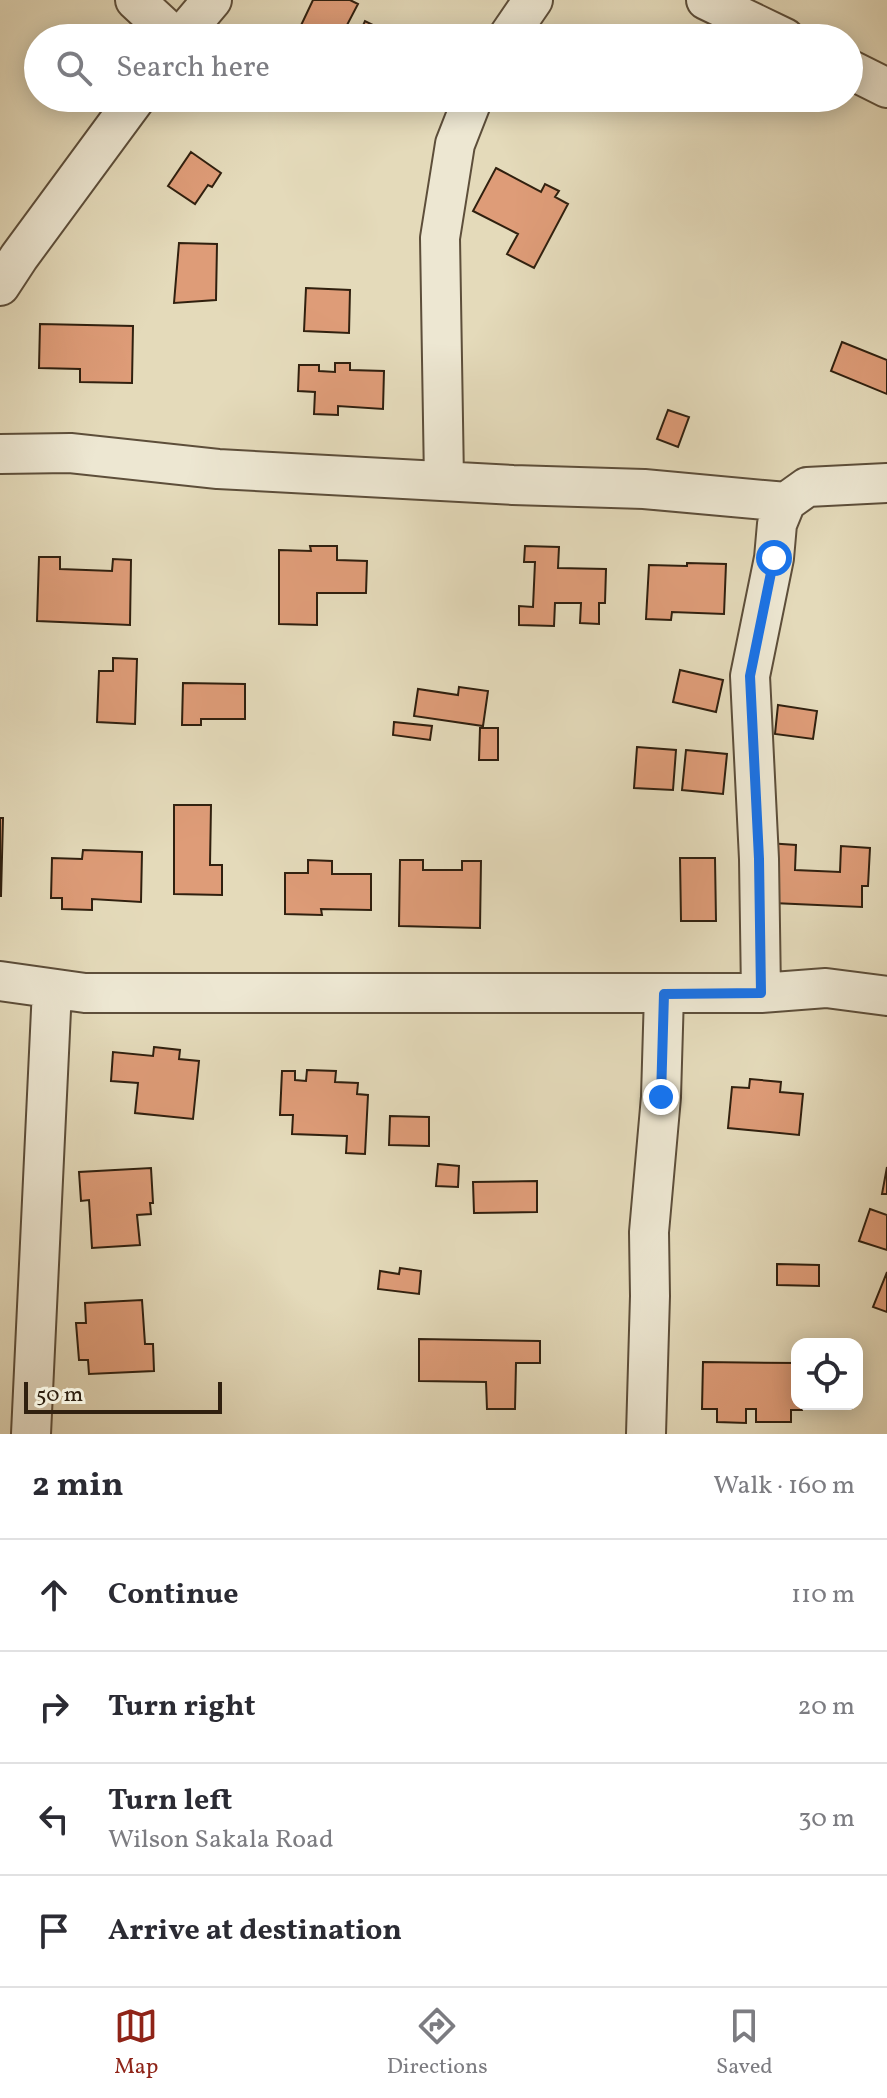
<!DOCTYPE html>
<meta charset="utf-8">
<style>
body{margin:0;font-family:Vollkorn,serif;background:#f7f7f7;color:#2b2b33}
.controls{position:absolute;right:24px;bottom:24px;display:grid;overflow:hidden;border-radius:16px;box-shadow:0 4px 20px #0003}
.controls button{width:72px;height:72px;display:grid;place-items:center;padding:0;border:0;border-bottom:2px solid #e1e1e2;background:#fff;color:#2b2b33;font:40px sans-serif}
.scale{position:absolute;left:24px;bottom:20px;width:198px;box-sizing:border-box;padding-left:8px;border:4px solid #30200f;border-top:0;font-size:22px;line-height:28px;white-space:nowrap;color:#30200f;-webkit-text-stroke:6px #ede7d2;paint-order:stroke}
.stop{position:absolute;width:24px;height:24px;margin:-18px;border:6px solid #1a73e8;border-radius:50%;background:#fff}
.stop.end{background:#1a73e8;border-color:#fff;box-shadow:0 2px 8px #0008}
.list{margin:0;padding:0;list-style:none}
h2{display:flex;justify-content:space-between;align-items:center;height:104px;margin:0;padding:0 32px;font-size:34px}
h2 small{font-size:26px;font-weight:400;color:#7c7c81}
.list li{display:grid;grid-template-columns:52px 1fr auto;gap:24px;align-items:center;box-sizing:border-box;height:112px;padding:0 32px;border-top:2px solid #e1e1e2}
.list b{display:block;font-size:30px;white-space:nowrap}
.list p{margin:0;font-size:26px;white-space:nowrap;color:#7c7c81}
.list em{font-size:26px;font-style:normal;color:#7c7c81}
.icon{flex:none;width:44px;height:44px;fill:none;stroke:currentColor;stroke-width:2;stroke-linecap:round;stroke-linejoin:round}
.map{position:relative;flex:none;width:887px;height:1434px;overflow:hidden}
.search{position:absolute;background:#fff;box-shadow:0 4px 20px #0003;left:24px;right:24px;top:24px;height:88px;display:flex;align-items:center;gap:20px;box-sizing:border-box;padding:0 28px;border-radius:44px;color:#7c7c81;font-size:30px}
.sheet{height:552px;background:#fff}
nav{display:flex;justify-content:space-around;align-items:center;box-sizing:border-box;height:112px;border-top:2px solid #e1e1e2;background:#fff;font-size:22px;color:#7c7c81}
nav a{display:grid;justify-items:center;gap:4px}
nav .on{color:#8f2418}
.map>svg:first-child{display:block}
.building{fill:#de9c78;stroke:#30200f;stroke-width:2}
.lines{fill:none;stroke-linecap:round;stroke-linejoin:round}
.minor-casing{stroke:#5d4e3a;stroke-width:42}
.minor{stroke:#ede7d2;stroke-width:38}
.route{stroke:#1a73e8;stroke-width:10}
</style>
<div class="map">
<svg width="887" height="1434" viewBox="0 0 887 1434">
<rect width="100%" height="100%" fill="#e4daba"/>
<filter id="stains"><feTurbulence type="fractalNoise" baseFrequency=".0025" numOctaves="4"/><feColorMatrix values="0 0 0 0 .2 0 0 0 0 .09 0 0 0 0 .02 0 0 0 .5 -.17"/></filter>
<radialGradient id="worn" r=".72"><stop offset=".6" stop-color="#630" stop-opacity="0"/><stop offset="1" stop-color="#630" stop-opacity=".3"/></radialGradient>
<path class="building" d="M 313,0 L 350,0 L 358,4 L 347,25 L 360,32 L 365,21 L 381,29 L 378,34 L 387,38 L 295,38 Z
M 191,152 L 221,173 L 212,187 L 208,185 L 195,204 L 168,186 Z
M 496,168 L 541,192 L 545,184 L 559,191 L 555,197 L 568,204 L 534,268 L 507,254 L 518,234 L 473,211 Z
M 179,243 L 217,244 L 216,300 L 174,303 Z
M 306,288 L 350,290 L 349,333 L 304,331 Z
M 40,324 L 133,326 L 132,383 L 80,382 L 80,369 L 39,368 Z
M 842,342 L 887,360 L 887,394 L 831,371 Z
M 335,363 L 350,363 L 350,370 L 384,371 L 383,409 L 338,406 L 338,415 L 314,414 L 315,392 L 298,391 L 299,365 L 319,365 L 319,371 L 335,372 Z
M 668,410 L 689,417 L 678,447 L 657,439 Z
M 310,546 L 337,546 L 337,560 L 367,561 L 366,593 L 317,593 L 317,625 L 279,624 L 279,550 L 311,551 Z
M 525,546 L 559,547 L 558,568 L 606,569 L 605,603 L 599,603 L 599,624 L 580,623 L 581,603 L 555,603 L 554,626 L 519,625 L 519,606 L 533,607 L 535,562 L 524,562 Z
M 39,557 L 60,557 L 60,569 L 112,571 L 113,559 L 131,560 L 130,625 L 37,621 Z
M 687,563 L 726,564 L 724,614 L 672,612 L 671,620 L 646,619 L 649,565 L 687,566 Z
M 113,658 L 137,659 L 135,724 L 97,722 L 99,671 L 113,671 Z
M 680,670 L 723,680 L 716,712 L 673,702 Z
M 183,683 L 245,684 L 245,719 L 201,719 L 201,725 L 182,725 Z
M 459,687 L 488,691 L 483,726 L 414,716 L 418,689 L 458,695 Z
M 778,705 L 817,711 L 813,739 L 775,734 Z
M 394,722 L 432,726 L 430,740 L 393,735 Z
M 480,728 L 498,728 L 498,760 L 479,760 Z
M 637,747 L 676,750 L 673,790 L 634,788 Z
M 686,750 L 727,754 L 723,794 L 682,790 Z
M 174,805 L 211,805 L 210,865 L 222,865 L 222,895 L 174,894 Z
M 0,818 L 3,818 L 1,896 L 0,896 Z
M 767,843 L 796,845 L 795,870 L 840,872 L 841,846 L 870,848 L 868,886 L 862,886 L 862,907 L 773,903 Z
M 83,850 L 142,852 L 141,902 L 92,899 L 92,910 L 62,909 L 62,898 L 51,898 L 52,858 L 82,859 Z
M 680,858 L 715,858 L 716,921 L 681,921 Z
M 308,860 L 332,861 L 332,874 L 371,874 L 371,910 L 321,909 L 322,915 L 285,914 L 285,873 L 308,873 Z
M 400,860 L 423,860 L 423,870 L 462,870 L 462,861 L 481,861 L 480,928 L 399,926 Z
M 154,1047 L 180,1050 L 179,1059 L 199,1061 L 193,1119 L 135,1113 L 138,1083 L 111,1081 L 113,1052 L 153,1056 Z
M 307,1070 L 336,1071 L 335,1082 L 358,1083 L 357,1094 L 368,1095 L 365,1154 L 346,1153 L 347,1136 L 292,1134 L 293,1115 L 280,1115 L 282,1071 L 295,1071 L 295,1080 L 306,1081 Z
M 750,1079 L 781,1082 L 780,1092 L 803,1094 L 799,1135 L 728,1128 L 732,1087 L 749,1088 Z
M 390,1116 L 429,1117 L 429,1146 L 389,1145 Z
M 438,1164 L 459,1166 L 458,1187 L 436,1186 Z
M 887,1167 L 887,1194 L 882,1194 Z
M 151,1168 L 153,1203 L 150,1203 L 151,1214 L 137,1215 L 140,1245 L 92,1248 L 89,1200 L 81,1201 L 79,1172 Z
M 537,1181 L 537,1212 L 474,1213 L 473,1182 Z
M 870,1209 L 887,1215 L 887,1250 L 859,1241 Z
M 777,1264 L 819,1265 L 819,1286 L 777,1285 Z
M 400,1268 L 421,1271 L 419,1294 L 378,1289 L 380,1271 L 399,1274 Z
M 887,1272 L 887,1312 L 873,1307 Z
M 142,1300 L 145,1344 L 153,1344 L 154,1371 L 89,1374 L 88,1360 L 79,1360 L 76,1323 L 86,1323 L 85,1303 Z
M 419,1339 L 540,1341 L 540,1363 L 516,1363 L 515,1409 L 487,1409 L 486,1382 L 419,1381 Z
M 703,1362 L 797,1363 L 797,1404 L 802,1404 L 802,1410 L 791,1410 L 791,1422 L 756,1422 L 756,1409 L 746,1409 L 746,1423 L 717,1422 L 717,1409 L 702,1409 Z"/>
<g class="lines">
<defs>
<path id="minor" d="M 135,0 L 176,38
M 706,0 L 785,38
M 180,38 L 212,0
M 507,38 L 533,0
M 849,69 L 887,88
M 0,286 L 19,257 L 136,98
M 0,454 L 70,453 L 218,469 L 513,485 L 644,489 L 786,502
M 444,480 L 440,238 L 455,144 L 473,98
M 0,981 L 85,993 L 761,993 L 826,988 L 887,996
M 761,993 L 759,859 L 750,676 L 774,558 L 777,524 L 786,502 L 807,487 L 887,483
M 31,1434 L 52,989
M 646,1434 L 650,1296 L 649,1232 L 661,1097 L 664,994"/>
</defs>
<use href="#minor" class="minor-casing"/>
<use href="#minor" class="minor"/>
</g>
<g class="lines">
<path class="route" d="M 661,1097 L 664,994 L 761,993 L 759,859 L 750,676 L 774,558"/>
</g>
<rect width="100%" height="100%" filter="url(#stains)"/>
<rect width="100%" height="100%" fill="url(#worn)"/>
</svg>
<div class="controls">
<button><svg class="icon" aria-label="locate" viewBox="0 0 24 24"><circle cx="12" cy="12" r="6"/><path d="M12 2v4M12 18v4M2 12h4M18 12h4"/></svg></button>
</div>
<div class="scale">50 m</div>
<div class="stop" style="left:774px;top:558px"></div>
<div class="stop end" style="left:661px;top:1097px"></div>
<div class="search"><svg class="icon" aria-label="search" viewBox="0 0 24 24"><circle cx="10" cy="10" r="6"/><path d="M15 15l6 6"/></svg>Search here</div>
</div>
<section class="sheet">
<h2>2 min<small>Walk · 160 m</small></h2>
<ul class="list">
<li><svg class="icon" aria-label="ahead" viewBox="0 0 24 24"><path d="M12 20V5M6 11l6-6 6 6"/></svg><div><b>Continue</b></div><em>110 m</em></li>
<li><svg class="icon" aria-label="right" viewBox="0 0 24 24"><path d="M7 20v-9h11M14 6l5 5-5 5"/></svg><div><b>Turn right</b></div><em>20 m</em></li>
<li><svg class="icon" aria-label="left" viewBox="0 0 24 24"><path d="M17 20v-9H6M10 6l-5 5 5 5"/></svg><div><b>Turn left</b><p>Wilson Sakala Road</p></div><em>30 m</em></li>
<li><svg class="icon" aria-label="arrive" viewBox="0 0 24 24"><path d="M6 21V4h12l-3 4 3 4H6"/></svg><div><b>Arrive at destination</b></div></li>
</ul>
</section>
<nav>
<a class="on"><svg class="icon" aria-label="map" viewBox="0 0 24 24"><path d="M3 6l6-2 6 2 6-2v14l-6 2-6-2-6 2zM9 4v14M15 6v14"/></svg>Map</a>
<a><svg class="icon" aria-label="directions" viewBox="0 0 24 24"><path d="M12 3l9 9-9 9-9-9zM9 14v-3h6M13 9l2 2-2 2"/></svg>Directions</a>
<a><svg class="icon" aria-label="saved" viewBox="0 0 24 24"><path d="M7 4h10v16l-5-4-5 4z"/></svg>Saved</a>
</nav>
